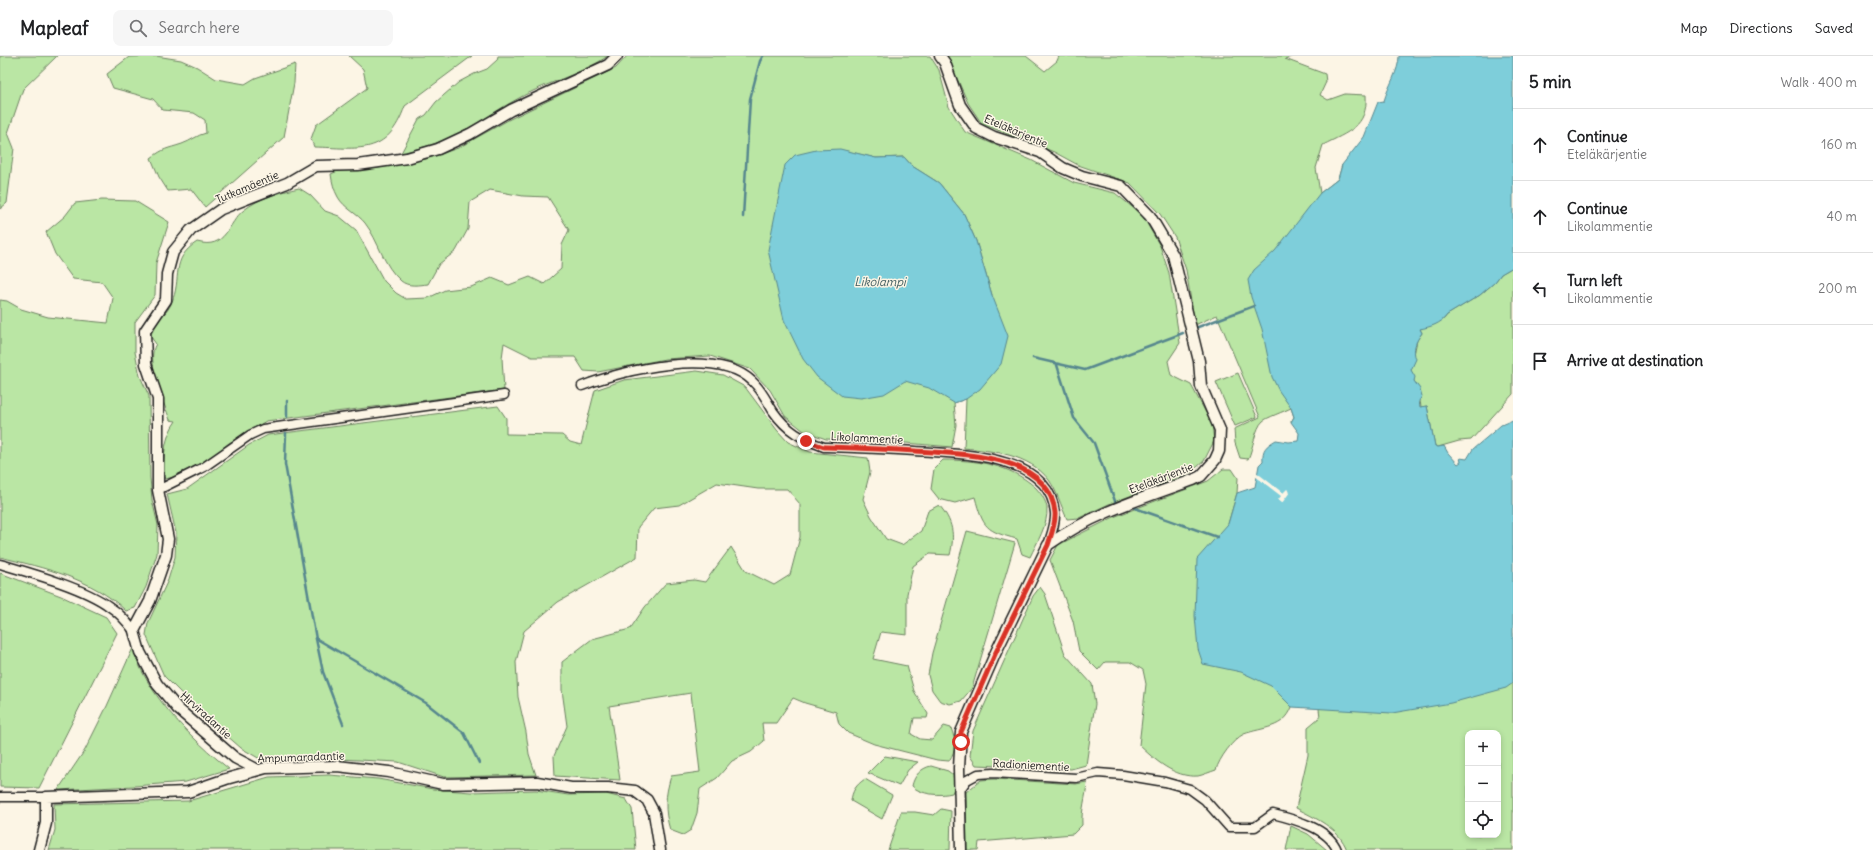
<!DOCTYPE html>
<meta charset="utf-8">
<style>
body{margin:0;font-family:Delius,sans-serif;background:#f6f6f6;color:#202124}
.controls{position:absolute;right:12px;bottom:12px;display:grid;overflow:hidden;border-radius:8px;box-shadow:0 2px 6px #0003}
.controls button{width:36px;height:36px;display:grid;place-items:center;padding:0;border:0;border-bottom:1px solid #e0e0e0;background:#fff;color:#202124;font:20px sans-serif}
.stop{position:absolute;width:12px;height:12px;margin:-9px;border:3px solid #d93025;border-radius:50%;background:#fff}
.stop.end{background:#d93025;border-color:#fff;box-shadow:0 1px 4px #0008}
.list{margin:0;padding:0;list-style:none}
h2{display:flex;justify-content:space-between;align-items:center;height:52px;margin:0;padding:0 16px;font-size:17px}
h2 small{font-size:13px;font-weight:400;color:#757577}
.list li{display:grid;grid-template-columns:26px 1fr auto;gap:12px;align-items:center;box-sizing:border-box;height:72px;padding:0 16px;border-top:1px solid #e0e0e0}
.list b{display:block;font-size:15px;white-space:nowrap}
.list p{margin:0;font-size:13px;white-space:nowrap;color:#757577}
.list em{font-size:13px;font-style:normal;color:#757577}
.icon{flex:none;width:22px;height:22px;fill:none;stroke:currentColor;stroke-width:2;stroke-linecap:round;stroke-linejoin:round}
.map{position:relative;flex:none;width:1513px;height:794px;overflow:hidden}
header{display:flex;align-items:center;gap:24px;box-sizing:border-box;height:56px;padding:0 20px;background:#fff;border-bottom:1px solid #e0e0e0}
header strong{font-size:19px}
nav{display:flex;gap:22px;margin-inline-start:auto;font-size:14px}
.search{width:280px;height:36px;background:#f6f6f6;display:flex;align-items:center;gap:10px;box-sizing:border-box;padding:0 14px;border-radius:8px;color:#757577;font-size:15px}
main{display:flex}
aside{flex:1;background:#fff}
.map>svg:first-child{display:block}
.green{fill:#bae6a4;stroke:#6b8160;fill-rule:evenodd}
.water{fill:#7eceda;stroke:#57878e}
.pier{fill:#fcf5e5}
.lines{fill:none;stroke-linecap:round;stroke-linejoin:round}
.stream{stroke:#57878e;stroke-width:2.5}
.minor-casing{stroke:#1c1c1c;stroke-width:11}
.tertiary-casing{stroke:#1c1c1c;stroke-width:13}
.minor{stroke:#fcf5e5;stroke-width:8}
.tertiary{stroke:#fcf5e5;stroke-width:10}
.route{stroke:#d93025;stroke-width:5}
.labels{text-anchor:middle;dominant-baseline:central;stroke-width:3;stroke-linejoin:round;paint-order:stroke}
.street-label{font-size:11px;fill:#1c1c1c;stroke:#fcf5e5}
.water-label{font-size:12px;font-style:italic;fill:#3e5a5e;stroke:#fcf5e5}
</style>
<header>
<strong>Mapleaf</strong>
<div class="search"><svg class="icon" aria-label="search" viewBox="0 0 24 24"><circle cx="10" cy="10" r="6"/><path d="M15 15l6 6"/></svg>Search here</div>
<nav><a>Map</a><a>Directions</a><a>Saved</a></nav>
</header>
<main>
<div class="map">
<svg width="1513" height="794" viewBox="0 0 1513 794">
<rect width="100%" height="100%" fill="#fcf5e5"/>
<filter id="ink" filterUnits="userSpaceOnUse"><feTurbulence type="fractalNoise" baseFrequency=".025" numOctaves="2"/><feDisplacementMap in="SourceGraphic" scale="8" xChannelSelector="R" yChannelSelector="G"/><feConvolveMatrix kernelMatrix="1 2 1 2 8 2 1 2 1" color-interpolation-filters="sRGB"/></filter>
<g filter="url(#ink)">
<path class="green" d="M 0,0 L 57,0 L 23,33 L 8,77 L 14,92 L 7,147 L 0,153 Z
M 156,0 L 181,4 L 197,11 L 216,23 L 245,28 L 255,22 L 295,8 L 294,27 L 284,81 L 205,151 L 191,133 L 168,135 L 159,121 L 151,102 C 164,92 167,93 182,88 C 191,85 197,79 206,77 L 205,64 L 194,57 L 163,54 L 153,43 L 113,32 L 107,18 L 129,1 Z
M 349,0 L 472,0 L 405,50 C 387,101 359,92 314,91 L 311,83 L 316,69 L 367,32 L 363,13 Z
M 498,0 L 608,0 C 585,16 558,23 533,35 C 507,47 484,64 459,77 C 441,87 421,92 401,97 L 419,63 L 426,59 L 436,46 L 459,26 L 474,18 L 487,13 L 497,4 Z
M 627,0 L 930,0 L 939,14 L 949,51 L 965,76 L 1031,104 L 1074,127 L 1115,137 L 1142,159 L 1160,190 L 1169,217 L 1180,287 L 1168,305 L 1171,319 L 1191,329 L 1212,368 L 1214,385 L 1204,405 L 1190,417 L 1109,448 L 1079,462 L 1067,463 C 1061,450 1057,435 1049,424 C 1029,398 993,395 964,392 L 966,343 L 954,347 L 956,369 L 952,391 L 882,385 L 826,383 L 804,375 L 785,360 L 770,334 L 750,313 L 710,300 L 665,303 L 598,316 L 584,315 L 575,301 L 532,301 L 504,287 L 502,302 L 504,334 L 266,365 L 229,387 L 205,406 L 174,421 L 165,423 L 163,419 C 164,400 164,381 176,365 L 170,364 C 164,347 145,303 156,288 L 151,281 C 153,262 164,263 171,248 C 183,222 169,204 197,186 C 227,194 227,167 244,154 C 259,142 280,136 299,132 L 310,139 L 325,155 L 339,160 L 356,174 L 384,225 L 396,237 L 406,243 L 428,242 L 445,234 L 471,231 L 492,222 L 509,229 L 530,221 L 544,228 L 561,213 L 562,189 L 569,174 L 548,141 L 523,140 L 490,134 L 470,146 L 468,173 L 456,195 L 439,208 L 428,228 C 419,229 408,231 401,225 C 383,210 379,185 365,167 C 358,158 344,152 338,141 C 334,134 332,126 331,118 L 338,115 L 378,112 L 426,103 L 458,92 L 510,63 L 616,12 ZM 846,95 L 876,102 L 904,101 L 912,110 L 939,127 L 964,158 L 976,185 L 992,239 Z
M 947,0 L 1026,0 L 1045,15 L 1057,5 L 1059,0 L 1293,0 L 1285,3 L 1325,18 L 1326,26 L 1320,39 L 1328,44 L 1345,38 L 1366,39 C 1368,71 1348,76 1323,89 L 1316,112 L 1320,137 L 1338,123 L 1342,109 L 1326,316 L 1291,366 L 1294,361 L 1291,352 C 1285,355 1266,362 1263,365 C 1255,372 1253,393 1248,403 L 1240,402 L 1235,387 L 1234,373 L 1260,361 L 1217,259 L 1195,269 L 1186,214 L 1175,181 L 1160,158 L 1130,127 L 1078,109 L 1054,96 L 982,68 L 968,47 Z
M 102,144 L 135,145 L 169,166 L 156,207 L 155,239 L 135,266 L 135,296 L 140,320 L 149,340 L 150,422 L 152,444 L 158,469 L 157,498 L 146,531 L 135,552 L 126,555 C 92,522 44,512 0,501 L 0,244 L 7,245 L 21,253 L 48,261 L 108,267 L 113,242 L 102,226 L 73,223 L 55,198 L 46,176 L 65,160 L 75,147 Z
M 1513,211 L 1513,338 L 1471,384 L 1459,385 L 1438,391 L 1435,390 L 1427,350 L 1421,351 L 1418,332 L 1414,325 L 1411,314 L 1417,284 L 1422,277 L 1420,273 L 1444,263 L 1447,259 L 1480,239 L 1495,226 L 1501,218 Z
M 697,315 L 723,319 L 745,331 L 777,374 L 788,386 L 810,396 L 868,402 L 870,416 L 863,443 L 871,460 L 886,483 L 902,489 L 921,475 L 928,455 L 939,449 C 953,465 955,479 950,499 L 930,498 L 913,510 L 907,538 L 907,579 L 881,576 L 873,603 L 907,610 L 914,635 L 928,658 L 927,662 L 914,662 L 911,678 L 920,683 L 932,684 L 944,670 L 951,672 C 956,686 957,692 949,705 L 937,704 L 874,688 L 848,677 L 839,668 L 836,656 L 805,647 L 793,642 L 776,667 L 762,667 L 764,685 L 751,696 L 732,705 L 717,722 L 700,733 L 697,757 L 691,774 L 683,779 L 670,774 C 664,754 665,740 671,720 L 700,716 L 691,637 L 609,650 L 620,724 L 555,720 L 554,700 L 567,670 L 562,634 L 562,606 L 592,583 L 630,573 L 645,551 L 666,527 L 694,524 L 705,526 L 731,491 L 746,515 L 774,529 L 790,519 L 800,481 L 800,448 L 787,433 L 758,433 L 717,427 L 679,449 L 654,452 L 638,471 L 637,501 L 558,546 L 524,575 L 516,606 L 518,641 L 526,676 L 529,698 L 536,719 L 444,721 L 398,706 L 339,703 L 260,703 L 241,692 L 202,658 L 164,620 L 146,579 L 148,567 L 168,524 L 175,501 L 176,477 L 167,438 L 187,433 L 249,389 L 268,379 L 498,350 L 506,362 L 506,378 L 562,379 L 570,386 L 581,389 L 595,334 L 624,324 Z
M 1238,317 L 1257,361 L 1235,370 L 1216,326 Z
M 943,404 C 976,404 1009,408 1035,431 C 1040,436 1046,444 1047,452 C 1048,469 1037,486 1030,501 L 1022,498 L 1017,483 C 986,475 983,472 975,441 L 955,447 L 939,443 L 931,433 L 934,413 Z
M 1223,413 L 1232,413 L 1238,422 L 1237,437 L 1228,468 L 1271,630 L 1292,651 C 1284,673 1263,671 1244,678 C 1233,683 1219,703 1216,714 C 1210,716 1203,719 1198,720 C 1174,722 1154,703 1139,689 L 1146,628 L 1143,614 L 1130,606 L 1105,606 L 1098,614 L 1079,595 L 1073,565 L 1050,504 L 1058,489 L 1116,460 L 1208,425 Z
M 967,475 L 1015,487 L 972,632 L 961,645 L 950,648 L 940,645 L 932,634 L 928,619 L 932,597 Z
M 0,517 L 61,540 L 106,561 L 117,577 L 39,732 L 0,731 Z
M 1040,531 L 1045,538 L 1065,598 L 1092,628 L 1095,648 L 1086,709 L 1071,713 L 976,709 L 970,700 L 973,675 L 1033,540 Z
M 133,592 C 146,639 192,683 229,713 L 186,726 L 134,730 L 58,734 L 85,694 L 107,650 Z
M 1513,615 L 1513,794 L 1347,794 C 1339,772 1315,762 1296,752 L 1308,699 L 1308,671 L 1320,661 L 1319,653 L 1323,646 ZM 1468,677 L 1498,677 L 1498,779 L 1468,779 Z
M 885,700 L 918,706 L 908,714 L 899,730 L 868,717 Z
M 931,710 L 948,715 L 953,719 L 955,730 L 952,737 C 940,740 921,739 912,730 C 914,720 921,712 931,710 Z
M 329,719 L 378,723 L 433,733 L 471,736 L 536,734 L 568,739 L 606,738 L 626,743 L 632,753 L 636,794 L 49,794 L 55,774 L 54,748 L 188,745 L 269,721 Z
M 865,723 L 892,739 L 882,763 L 851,745 C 852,735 856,729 865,723 Z
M 994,723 L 1076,728 L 1087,726 C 1086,742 1081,754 1082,769 L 1073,778 L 979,786 L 978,794 L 967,794 L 966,736 L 981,724 Z
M 941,753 L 951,755 L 950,794 L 888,794 L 901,756 L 915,756 L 934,759 Z
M 1291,770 L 1308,778 L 1327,794 L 1286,794 Z"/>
<path class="water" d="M 1399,0 L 1513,0 L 1513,211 L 1501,218 L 1495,226 L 1480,239 L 1447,259 C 1441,268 1430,271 1420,273 L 1422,277 C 1416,285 1412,293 1416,303 L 1411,314 L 1415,321 L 1414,325 L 1420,333 L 1422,340 L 1419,345 L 1420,351 L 1427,350 L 1435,390 L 1438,391 L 1444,390 L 1448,397 L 1458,408 L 1461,406 L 1460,402 L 1467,403 L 1473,393 L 1492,377 L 1501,369 L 1513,364 L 1513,627 L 1506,632 L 1451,647 L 1392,657 L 1292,651 L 1271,630 L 1241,616 L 1203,608 L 1198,593 L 1195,560 L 1197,503 L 1228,468 L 1237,437 L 1255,431 L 1259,409 L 1263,405 C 1262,393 1266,390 1276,384 L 1289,386 L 1298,385 L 1299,377 L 1291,366 L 1294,361 L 1291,352 L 1279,335 L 1272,321 L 1262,273 L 1251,241 L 1248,224 L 1254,214 L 1275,195 L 1320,137 L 1338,123 L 1342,109 L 1364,81 L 1378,46 L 1384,45 C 1388,30 1399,15 1399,0 Z
M 840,93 L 876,102 L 904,101 L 912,110 L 939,127 L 964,158 L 976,185 L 992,239 L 1008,280 L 1001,308 L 980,333 L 966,343 L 954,347 L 929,332 L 905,325 L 884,338 L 861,342 L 842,340 L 817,321 L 803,303 L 784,264 L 768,194 L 785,109 L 795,99 L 816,94 Z"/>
<path class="pier" d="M 1256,416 L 1283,437 L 1287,433 L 1290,436 L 1282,447 L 1278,444 L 1281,440 L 1255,420 Z"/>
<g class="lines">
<path class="stream" d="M 743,161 L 750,43 L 760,5 L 763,0
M 1198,271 L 1254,250
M 1033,302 L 1085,314 L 1183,277
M 1057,309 L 1074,362 L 1094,387 L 1115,445
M 287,361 L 287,345
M 286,377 L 285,408 L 316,583 L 323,616 L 343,668
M 1135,452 L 1217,481
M 317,583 L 426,647 L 464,677 L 479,707"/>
<defs>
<path id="minor" d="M 582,330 C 623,314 717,291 752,325 C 762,334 766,344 773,355 C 787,375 802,383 824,391 C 854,392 885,393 915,395 C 958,398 1050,397 1055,457 C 1056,467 1051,479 1048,489
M 158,434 L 204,411 L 250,379 L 263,373 L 504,339
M 0,508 C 31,517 85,532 110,551 C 120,557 127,566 134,575
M 959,735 L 967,724 L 978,718 L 993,717 L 1076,722 L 1098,717 L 1123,719 L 1165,726 L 1190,733 L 1205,744 L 1229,771 L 1255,771 L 1273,758 C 1293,763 1329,772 1337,794
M 0,741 L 46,741"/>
<path id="tertiary" d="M 940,0 L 945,7 L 960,49 L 976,72 L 994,81 L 1040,96 L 1063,112 L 1082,120 L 1121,130 L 1150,160 L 1173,199 L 1199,305 L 1201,330 L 1220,374 L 1219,395 L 1215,404 L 1201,420 L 1193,424 C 1143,442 1091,458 1048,489 L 996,596 L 961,676 L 959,712 L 961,794
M 258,714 L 235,702 L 178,653 L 157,628 L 140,596 L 134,575 L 150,545 L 166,499 L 168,483 L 158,434 L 158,343 L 146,308 L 145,275 L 166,244 L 167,218 L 173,196 L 191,174 L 221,153 L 287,127 L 316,110 L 358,109 L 407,102 L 438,93 L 470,78 L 511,54 L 608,9 L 617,0
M 39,794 L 46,767 L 46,741 L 188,736 L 226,723 L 266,712 L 337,710 L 389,716 L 443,728 L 537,726 L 571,732 L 608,732 L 635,735 L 647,744 L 654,757 L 660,794"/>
</defs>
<use href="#minor" class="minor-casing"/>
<use href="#tertiary" class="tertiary-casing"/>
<use href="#minor" class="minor"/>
<use href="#tertiary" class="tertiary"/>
</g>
</g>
<g class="lines" filter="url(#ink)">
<path class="route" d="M 806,385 L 824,391 C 854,392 885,393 915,395 C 958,398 1050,397 1055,457 C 1056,467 1051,479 1048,489 L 996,596 L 961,676 L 961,686"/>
</g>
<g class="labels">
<g class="street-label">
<text transform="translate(1016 75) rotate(23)">Eteläkärjentie</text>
<text transform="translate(247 131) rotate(-23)">Tutkamäentie</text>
<text transform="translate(867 382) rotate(3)">Likolammentie</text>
<text transform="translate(1161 422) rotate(-21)">Eteläkärjentie</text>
<text transform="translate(206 659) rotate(42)">Hirviradantie</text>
<text transform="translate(301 701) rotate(-2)">Ampumaradantie</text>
<text transform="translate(1031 709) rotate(3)">Radioniementie</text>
</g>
<g class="water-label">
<text x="880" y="225">Likolampi</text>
</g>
</g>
</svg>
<div class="controls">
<button>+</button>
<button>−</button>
<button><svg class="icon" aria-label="locate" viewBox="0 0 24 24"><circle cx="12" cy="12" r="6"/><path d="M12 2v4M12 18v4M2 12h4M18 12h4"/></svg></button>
</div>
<div class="stop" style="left:961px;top:686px"></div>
<div class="stop end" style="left:806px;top:385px"></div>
</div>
<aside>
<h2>5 min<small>Walk · 400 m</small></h2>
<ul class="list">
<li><svg class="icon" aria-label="ahead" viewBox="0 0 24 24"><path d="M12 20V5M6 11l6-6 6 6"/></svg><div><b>Continue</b><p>Eteläkärjentie</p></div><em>160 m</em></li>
<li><svg class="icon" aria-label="ahead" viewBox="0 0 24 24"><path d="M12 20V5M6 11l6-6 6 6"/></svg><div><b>Continue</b><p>Likolammentie</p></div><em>40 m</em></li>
<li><svg class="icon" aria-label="left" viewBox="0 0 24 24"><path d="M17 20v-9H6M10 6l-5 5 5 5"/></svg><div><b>Turn left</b><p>Likolammentie</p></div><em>200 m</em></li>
<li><svg class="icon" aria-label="arrive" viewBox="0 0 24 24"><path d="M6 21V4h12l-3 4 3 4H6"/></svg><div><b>Arrive at destination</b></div></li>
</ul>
</aside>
</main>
